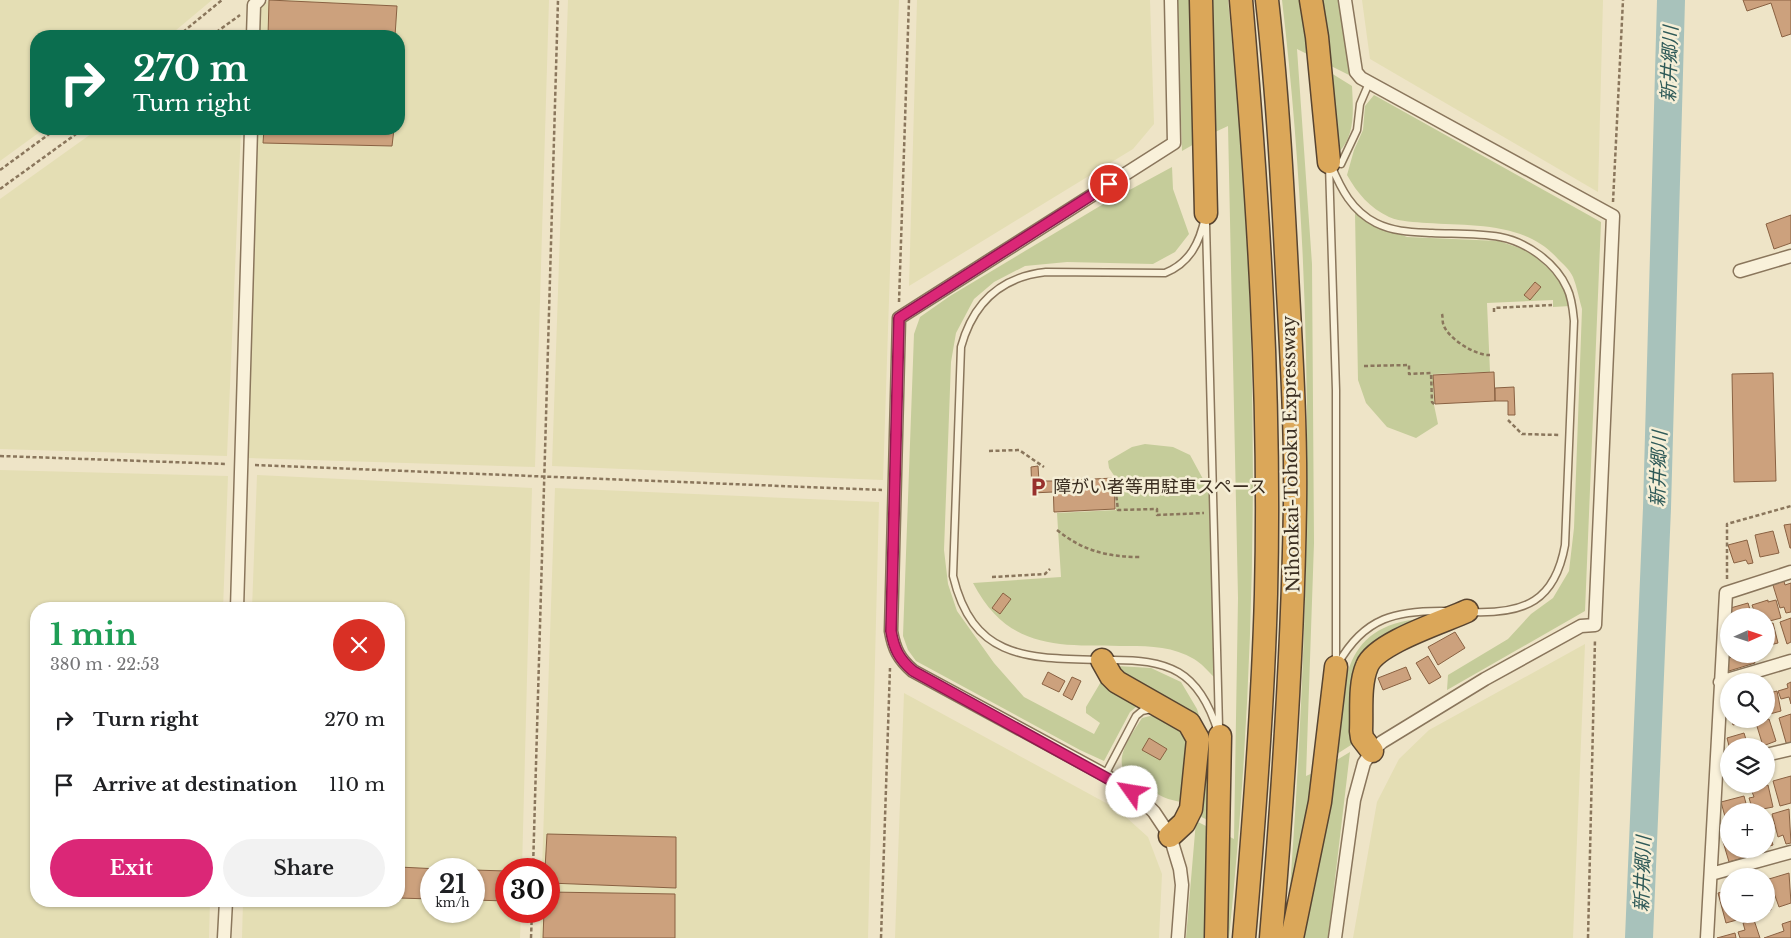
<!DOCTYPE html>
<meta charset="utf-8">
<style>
body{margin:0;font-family:"Libre Baskerville","Noto Sans JP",serif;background:#f2f2f2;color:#202124;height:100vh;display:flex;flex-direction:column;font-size:19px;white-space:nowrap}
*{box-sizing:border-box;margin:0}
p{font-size:16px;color:#757577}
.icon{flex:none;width:28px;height:28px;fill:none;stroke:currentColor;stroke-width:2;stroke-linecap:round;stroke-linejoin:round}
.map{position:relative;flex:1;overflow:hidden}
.panel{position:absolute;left:30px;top:602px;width:375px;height:305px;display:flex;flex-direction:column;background:#fff;border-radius:20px;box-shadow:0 1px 4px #0004}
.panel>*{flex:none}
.hud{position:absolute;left:30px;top:30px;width:375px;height:105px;border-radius:20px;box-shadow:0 1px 4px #0004;background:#0b6e4f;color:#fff;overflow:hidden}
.needle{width:32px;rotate:87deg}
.tools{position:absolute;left:1720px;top:608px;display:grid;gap:10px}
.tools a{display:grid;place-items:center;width:55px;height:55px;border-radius:50%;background:#fff;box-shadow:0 1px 4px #0004;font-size:25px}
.speed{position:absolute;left:420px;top:858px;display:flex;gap:10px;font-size:25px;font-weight:700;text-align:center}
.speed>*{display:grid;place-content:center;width:65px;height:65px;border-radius:50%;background:#fff;box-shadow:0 1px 4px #0004;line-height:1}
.speed small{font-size:12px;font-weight:400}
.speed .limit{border:8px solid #d22;background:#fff;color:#111}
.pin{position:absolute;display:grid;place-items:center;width:42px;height:42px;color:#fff;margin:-21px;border:2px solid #fff;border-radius:50%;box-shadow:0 1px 5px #0007}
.me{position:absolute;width:55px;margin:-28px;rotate:302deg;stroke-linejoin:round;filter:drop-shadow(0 0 4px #0008)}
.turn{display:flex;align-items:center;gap:18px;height:105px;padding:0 20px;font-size:22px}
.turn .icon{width:65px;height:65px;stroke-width:2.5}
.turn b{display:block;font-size:35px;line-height:42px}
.round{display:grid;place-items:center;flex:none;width:52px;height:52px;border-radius:26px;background:#f2f2f2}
.head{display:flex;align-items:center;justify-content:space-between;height:85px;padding:0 20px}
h1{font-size:30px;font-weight:700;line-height:38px;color:#1e9e55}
.primary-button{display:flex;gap:10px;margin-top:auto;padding:10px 20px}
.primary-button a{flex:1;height:58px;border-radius:30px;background:#db2777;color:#fff;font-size:20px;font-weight:700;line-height:58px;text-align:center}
.primary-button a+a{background:#f2f2f2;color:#202124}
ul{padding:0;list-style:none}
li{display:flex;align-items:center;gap:15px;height:65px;padding:0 20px}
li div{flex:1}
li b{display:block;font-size:19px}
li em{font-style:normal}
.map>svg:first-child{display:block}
.farmland{fill:#e4deb4;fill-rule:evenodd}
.green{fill:#c5cc9a}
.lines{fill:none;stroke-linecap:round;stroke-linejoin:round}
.river{stroke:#a8c2bb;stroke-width:28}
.building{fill:#cca17d;stroke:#896142}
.service-casing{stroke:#8a765c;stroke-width:9}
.minor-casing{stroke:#8a765c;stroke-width:15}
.motorway-casing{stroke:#584430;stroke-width:25}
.path{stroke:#8a765c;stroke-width:2.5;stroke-dasharray:4 2.5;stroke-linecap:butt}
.service{stroke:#f9f1da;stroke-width:6}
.minor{stroke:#f9f1da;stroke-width:12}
.motorway{stroke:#dba759;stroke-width:22}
.route-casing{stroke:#8e194d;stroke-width:12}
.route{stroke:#db2777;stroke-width:9}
.labels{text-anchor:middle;stroke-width:5;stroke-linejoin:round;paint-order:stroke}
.street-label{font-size:18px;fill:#3a2d20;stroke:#f5eed6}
.poi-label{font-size:18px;fill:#3a2d20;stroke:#f5eed6;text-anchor:start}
.water-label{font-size:19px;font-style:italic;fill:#2f5a58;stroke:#f5eed6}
</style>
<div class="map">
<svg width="1791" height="938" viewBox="0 0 1791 938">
<rect width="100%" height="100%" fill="#eee4c7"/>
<path class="farmland" d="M0,0H212L169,36H36V129H44L0,161Z
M269,0H549L535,467L248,458L257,129H399V36H260V8Z
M568,0H899L883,480L552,466Z
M917,0H1150L1154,124L1133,149L909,286Z
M1362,0H1603L1598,192L1370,59Z
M98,129H241L227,456L0,449V199Z
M0,470L228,476L223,609H36V901H210L209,938H0Z
M257,475L532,488L522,869H506V911H521L520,938H242L243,901H399V609H252ZM431,869H474V911H431Z
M555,488L879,502L868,938H540L541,911H549V869H542Z
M1585,644L1573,938H1353L1377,802L1399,759L1429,730Z
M904,693L1117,809L1148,837L1162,874L1159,938H895Z"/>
<path class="green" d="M1177,0H1194L1196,143L1182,151Z
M1209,0H1228C1261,311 1261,627 1229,938H1224L1228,836L1234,839L1238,598L1228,126L1213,133Z
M1282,0H1302L1311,56L1297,49L1312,264L1314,543L1306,776L1315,772L1288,915C1311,611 1318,304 1282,0Z
M1320,0H1340L1353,77L1329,65Z
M1331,73L1352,86C1353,108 1356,135 1339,152Z
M1374,95L1601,222L1585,611L1447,690L1448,675L1508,639L1531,614L1553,598L1569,571L1574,528L1582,309C1579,299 1577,287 1573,277C1570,270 1563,264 1558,259C1526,222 1472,226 1427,223C1415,222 1401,222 1389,217C1370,208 1357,193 1347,175L1354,150L1363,130L1365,106Z
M1172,167L1173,189L1189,234L1175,252L1153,264L1067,262L1025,266L994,282L974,299L956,333L951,362L944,550L948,584L957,611L994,663L1024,697L1094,734L1100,723L1086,713V707L1102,680L1141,703L1130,712L1104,761L1080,750L916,661L908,650L903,636L914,334L920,317L950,296L1100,206Z
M1355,213L1373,224L1407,237L1499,241L1531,252L1556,276L1565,289L1570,306L1553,307V300L1487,303L1490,372L1433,374L1434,405L1438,424L1416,438L1387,427L1366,403L1358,380Z
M1145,444L1173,447L1190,455L1209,490L1214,677C1208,671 1201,663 1194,659C1174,647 1151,646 1128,646C1061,645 1009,652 973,583L1061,577L1057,513L1116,510L1115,477L1109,468L1108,461L1132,447Z
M1431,618L1378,641L1353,727L1351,745L1337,754C1344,682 1339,622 1431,618Z
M1117,666L1151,668L1181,682L1197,709L1210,750V821L1197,815L1206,742L1127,683Z
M1150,716L1161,717L1187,736L1184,802C1168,801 1159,795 1145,787C1140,784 1133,781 1129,777C1110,761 1133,733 1142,718Z
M1350,752L1328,938H1303L1335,761Z
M1196,821L1210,828L1207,938H1186Z"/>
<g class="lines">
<path class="river" d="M1639,938L1657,508L1671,0"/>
</g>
<path class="building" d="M269,0L397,6L395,36H268Z
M1743,0H1791V34L1782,37L1771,3L1747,11Z
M264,129H394L392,146L263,143Z
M1791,215V243L1774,249L1766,224Z
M1535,282L1541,287L1530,300L1524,295Z
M1494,372L1495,401L1435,404L1433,375Z
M1773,373L1776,481L1734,482L1732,374Z
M1514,387L1515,415H1508V401H1495V388Z
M1038,466L1039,481H1053V492L1032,493L1031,467Z
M1114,478L1115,509L1054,512L1053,481Z
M1791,524V548H1790L1784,525Z
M1773,531L1779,553L1760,557L1755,535Z
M1747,540L1753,563L1748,564L1746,560L1734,563L1728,545Z
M1783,578L1785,585L1791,583V612L1786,613L1784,607L1780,608L1772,582Z
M1003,593L1011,599L1000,614L992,608Z
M1768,600V602L1776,600L1781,618L1766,622V616H1756L1752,605Z
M1748,603L1752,616H1729L1727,609Z
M1791,618V642L1787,644L1780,622Z
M1773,623L1778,643L1766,646V625Z
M1455,632L1465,648L1438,665L1428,647Z
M1731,654H1752L1755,663L1729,671L1725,659L1732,657Z
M1428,656L1441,677L1429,684L1416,663Z
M1406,667L1411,679L1383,690L1378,678Z
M1048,672L1065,681L1059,692L1042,684Z
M1072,677L1081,681L1072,700L1063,695Z
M1791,682V704L1789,697L1781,699L1778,691L1788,688L1787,684Z
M1777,691L1781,711L1766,715V694Z
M1791,714V745L1787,746L1779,718Z
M1731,719H1753V720L1733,725Z
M1769,719L1776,741L1763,746L1756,723Z
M1744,733L1748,746H1729L1727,738Z
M1149,738L1167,749L1160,760L1142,750Z
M1791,776V803L1780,806L1773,781Z
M1768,785L1773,807L1753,811L1749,798L1754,797L1751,789Z
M1744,796L1748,811H1729L1727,824L1721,802Z
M1789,809L1791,843L1786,844L1783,835L1778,837L1772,814Z
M1766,821L1773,845L1766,847Z
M547,834L676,837V888L549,883V869H545Z
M1729,836V849H1748L1750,856L1729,862L1722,838Z
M399,867L439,869H431V899L399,898Z
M474,870L506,871V901L474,900Z
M1789,873L1791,903L1779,907L1769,879Z
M1729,890V914H1743L1744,918L1726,923L1718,893Z
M549,892L675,894V938H543L544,911H549Z
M1766,893L1771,910L1766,911Z
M1754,920L1760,938H1740L1738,932L1745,930L1743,923Z
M1791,921V938H1764L1784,931L1782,924Z
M1735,933L1736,938H1717Z"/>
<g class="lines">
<defs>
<path id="service" d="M1341,164L1357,130L1360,104L1369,83
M1329,165L1336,390V663
M1331,165C1341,189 1352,211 1376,223C1394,232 1413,232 1432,233C1454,234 1478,233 1500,237C1527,242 1556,263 1567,288C1572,298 1573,310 1574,321L1565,545C1555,601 1525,614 1472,612
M1206,224L1219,727
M1097,660C1026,658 973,659 953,576L961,347C973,303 1000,277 1046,272L1165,273C1190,263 1200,242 1205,217
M1107,660C1169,659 1199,670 1218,732
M1338,664C1364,617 1397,610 1447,611
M1105,775L1136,716L1142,711L1151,709"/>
<path id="minor" d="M1171,0L1174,143L899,318L891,631C894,649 899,659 913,671L1105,775L1140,798L1154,812L1170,836L1180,869L1182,885L1178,938
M253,36L254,5L259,0
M1740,271L1791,256
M237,609L251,129
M1720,682L1791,661
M1766,755L1791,749
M1711,874L1791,852
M224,938L226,901
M1335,938L1354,800L1364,763L1372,751L1382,742L1485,679L1581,626L1595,625L1613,216L1361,78L1356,72L1345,0
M1707,938L1726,593L1791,572"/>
<path id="motorway" d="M1201,0L1206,213
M1241,0C1258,198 1271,396 1266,594C1263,709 1254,823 1244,938
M1267,0C1278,97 1283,195 1288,292C1292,363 1296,434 1295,504C1293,649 1283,794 1271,938
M1311,0L1317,37L1329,162
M1102,660L1111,676L1117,682L1189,723L1198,739L1191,809L1184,823L1170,836
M1372,751L1362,738L1361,731C1362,711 1359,685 1367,666C1376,643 1443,622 1467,611
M1216,938L1220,736
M1292,938L1320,802L1336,667"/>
</defs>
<use href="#service" class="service-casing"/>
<use href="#minor" class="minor-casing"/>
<use href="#motorway" class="motorway-casing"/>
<path class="path" d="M178,36L222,0
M211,36L240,15
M0,170L56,129
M0,189L83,129
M1613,202L1623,0
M899,302L909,0
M1494,312V308L1552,305
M1442,314C1443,317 1442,323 1444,326C1449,339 1476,356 1490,355
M1364,366L1409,365V374L1431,373L1432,402L1435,405
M1508,420L1522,434L1559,435
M989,451L1019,450L1044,467
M0,456L227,464
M255,465L882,490
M1114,477L1118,510L1157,509V515L1204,513
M1057,530C1083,551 1108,557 1140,557
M992,577L1045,574L1050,569
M1727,579V524L1791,506
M533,869L558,0
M531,938L532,911
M881,938L890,668
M1588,938L1595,639"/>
<use href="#service" class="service"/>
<use href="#minor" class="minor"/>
<use href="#motorway" class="motorway"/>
</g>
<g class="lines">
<defs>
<path id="route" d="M1109,184L899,318L891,631C894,649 899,659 913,671L1132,792"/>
</defs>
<use href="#route" class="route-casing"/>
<use href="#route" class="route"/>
</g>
<defs>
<symbol id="parking-bare" viewBox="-9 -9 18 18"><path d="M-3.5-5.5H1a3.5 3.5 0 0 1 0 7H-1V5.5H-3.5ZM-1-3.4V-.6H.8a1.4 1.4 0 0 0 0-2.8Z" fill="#98302d" stroke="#f5eed6" stroke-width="2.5" paint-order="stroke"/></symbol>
</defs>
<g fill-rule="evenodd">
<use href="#parking-bare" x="1024" y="473" width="28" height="28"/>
</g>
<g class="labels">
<g class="street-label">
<text transform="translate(1291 454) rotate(-91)" y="6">Nihonkai-Tohoku Expressway</text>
</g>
<g class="poi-label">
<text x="1053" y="493">障がい者等用駐車スペース</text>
</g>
<g class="water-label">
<text transform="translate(1669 64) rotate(-88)" y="7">新井郷川</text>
<text transform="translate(1658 469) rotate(-88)" y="7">新井郷川</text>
<text transform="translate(1642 874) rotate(-88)" y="7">新井郷川</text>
</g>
</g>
</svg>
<div class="tools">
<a><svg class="needle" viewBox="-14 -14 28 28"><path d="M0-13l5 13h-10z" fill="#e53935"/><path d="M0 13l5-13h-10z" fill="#757577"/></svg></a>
<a><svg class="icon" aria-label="search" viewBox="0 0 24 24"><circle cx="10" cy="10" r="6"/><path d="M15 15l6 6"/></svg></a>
<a><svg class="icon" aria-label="layers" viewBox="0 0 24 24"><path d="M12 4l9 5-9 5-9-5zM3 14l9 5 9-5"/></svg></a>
<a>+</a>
<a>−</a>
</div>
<div class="speed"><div>21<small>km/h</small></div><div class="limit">30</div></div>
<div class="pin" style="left:1109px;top:184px;background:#d93025"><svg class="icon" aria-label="arrive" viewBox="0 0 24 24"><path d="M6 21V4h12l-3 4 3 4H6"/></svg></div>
<svg class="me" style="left:1132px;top:792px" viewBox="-20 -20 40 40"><circle r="19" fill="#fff"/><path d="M0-13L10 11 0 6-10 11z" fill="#db2777"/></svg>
<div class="hud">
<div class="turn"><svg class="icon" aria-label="right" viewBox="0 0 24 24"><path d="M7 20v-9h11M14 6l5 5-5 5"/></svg><div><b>270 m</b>Turn right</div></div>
</div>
<section class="panel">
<div class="head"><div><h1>1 min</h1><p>380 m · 22:53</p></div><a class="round" style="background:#d93025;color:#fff"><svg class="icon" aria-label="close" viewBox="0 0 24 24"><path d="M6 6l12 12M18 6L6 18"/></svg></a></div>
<ul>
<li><svg class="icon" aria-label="right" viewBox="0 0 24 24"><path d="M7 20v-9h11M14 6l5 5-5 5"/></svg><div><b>Turn right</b></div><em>270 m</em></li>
<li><svg class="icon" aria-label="arrive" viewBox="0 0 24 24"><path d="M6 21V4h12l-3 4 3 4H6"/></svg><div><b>Arrive at destination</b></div><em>110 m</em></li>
</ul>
<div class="primary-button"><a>Exit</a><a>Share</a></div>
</section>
</div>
